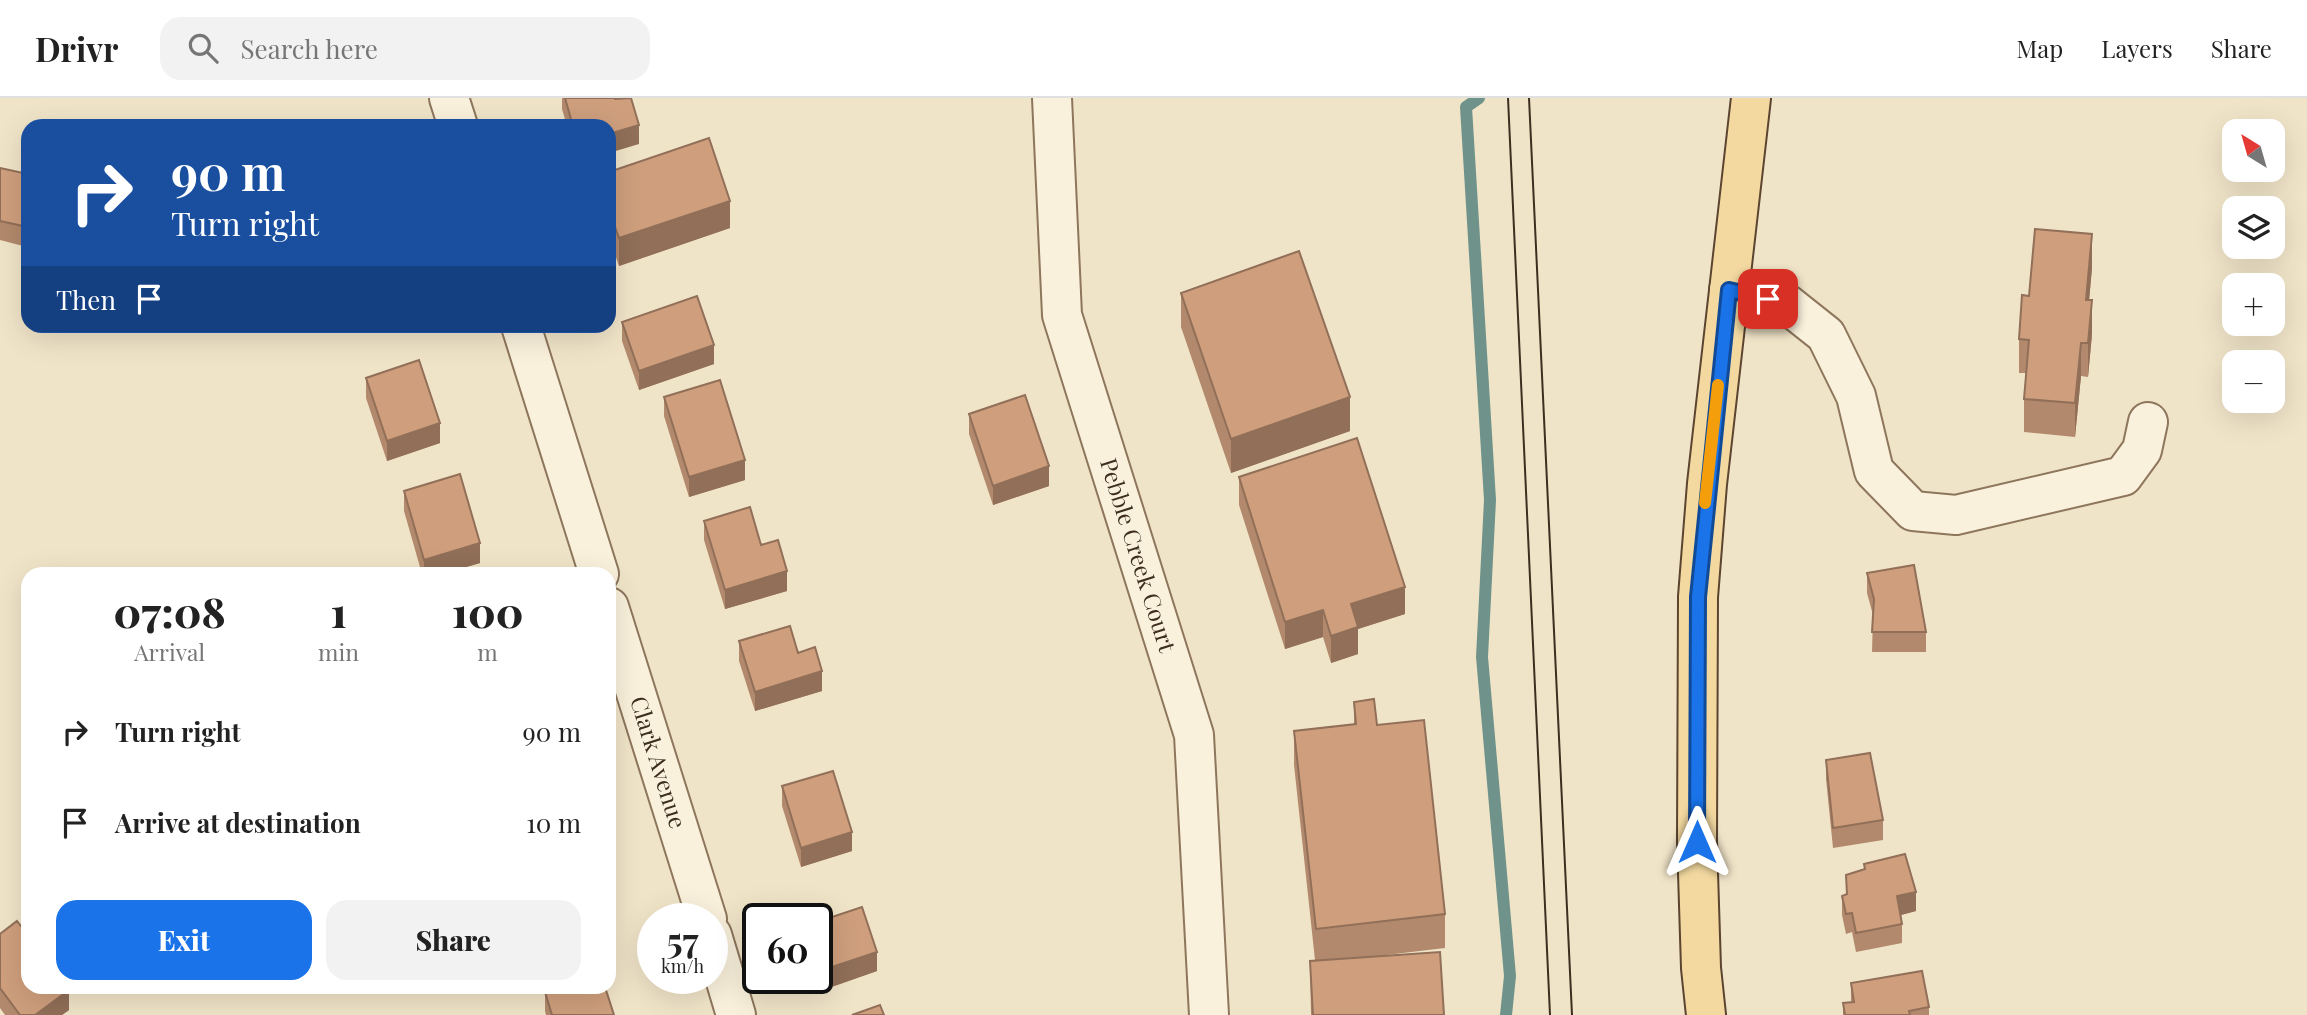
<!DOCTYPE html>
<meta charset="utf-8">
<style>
body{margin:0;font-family:"Playfair Display",serif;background:#f2f2f2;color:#222;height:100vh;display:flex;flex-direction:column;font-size:26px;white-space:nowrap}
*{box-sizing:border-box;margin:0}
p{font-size:23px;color:#767676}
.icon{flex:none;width:38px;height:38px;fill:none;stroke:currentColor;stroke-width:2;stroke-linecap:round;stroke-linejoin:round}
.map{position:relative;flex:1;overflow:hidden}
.panel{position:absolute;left:21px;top:469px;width:595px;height:427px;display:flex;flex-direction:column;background:#fff;border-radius:21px;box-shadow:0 7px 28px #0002}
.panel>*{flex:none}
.banner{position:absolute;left:21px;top:21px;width:595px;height:214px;border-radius:21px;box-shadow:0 7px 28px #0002;background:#1a4fa0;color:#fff;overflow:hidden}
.needle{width:46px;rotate:323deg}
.tools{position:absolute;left:2222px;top:21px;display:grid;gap:14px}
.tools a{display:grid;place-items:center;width:63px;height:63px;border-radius:14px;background:#fff;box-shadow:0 7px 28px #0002;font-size:35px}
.speed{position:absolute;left:637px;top:805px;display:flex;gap:14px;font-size:35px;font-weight:700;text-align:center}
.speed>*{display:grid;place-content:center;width:91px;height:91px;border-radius:50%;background:#fff;box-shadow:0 7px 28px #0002;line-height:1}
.speed small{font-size:18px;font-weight:400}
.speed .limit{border:4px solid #111;border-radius:10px;background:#fff;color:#111}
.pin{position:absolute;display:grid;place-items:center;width:60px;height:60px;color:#fff;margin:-30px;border-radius:14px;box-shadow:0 4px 10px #0006}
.me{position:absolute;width:77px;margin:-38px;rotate:0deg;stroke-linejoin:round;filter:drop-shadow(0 0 5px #0008)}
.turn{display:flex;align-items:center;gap:24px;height:147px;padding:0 35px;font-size:32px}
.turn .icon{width:91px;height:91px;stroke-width:2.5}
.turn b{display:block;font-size:49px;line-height:60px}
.then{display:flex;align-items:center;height:66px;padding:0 35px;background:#0003;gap:14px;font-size:26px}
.eta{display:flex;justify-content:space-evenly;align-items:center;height:119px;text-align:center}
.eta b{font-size:42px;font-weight:800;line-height:49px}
.button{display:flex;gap:14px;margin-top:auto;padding:14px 35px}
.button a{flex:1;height:80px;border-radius:21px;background:#1a73e8;color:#fff;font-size:28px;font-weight:800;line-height:80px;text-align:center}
.button a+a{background:#f2f2f2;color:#222}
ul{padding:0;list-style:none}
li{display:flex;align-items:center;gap:21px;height:91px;padding:0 35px}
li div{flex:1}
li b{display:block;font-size:26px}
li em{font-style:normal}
header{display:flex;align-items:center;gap:42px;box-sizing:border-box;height:98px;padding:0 35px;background:#fff;border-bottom:2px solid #e0e0e0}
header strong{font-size:33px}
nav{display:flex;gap:38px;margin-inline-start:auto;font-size:24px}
.search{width:490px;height:63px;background:#f2f2f2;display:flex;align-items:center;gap:18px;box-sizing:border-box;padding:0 24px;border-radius:21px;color:#767676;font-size:26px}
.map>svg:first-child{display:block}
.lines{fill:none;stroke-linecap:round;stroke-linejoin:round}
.stream{stroke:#6f938a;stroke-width:12}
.minor-casing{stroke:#8d765c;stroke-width:42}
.major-casing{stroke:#5b4430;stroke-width:42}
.minor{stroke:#faf1dc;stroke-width:38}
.major{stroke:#f3d9a0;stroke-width:38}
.tram{stroke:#3d2e20;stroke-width:2}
.wall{fill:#b2896c}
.shaded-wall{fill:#916f58}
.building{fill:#cf9f7d;stroke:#916f58;stroke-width:2}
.route-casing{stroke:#114b97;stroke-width:18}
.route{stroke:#1a73e8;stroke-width:12}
.slow{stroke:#f59e0b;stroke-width:12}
.labels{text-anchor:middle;stroke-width:6;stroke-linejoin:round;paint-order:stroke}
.street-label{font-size:23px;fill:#3d2e20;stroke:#f7eed8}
</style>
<header>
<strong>Drivr</strong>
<div class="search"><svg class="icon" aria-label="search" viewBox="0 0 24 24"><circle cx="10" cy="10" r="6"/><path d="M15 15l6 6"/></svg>Search here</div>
<nav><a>Map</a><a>Layers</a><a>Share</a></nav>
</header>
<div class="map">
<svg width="2307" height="917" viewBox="0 0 2307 917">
<rect width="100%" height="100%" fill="#f0e4c8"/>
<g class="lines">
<path class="stream" d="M1479,0L1466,9L1490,402L1482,559L1510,878L1506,917"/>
<defs>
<g id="minor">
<path d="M449,0L458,28"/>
<path id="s1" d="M1052,0L1062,217L1194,637L1209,917"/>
<path d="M1729,192L1787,206L1826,237L1856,298L1874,373L1913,413L1956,417L2123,378L2142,352L2148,324"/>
<path d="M521,228L599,476"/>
<path id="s2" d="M609,509L707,821"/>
<path d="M712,837L736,917"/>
</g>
<path id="major" d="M1706,917L1701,870L1697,743L1698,499L1707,386L1751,0"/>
</defs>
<use href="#minor" class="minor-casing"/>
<use href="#major" class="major-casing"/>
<use href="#minor" class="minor"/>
<use href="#major" class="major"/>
<path class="tram" d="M1508,0L1550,917
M1529,0L1572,917"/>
</g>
<path class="wall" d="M562,0H615L639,46L609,28H567L562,11Z
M0,70L28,76V125L23,148L0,142Z
M609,74L730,130L619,168L609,139Z
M2092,170L2089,202L2092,236L2088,279L2081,278L2075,339L2024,334V301L2026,275H2019V241L2029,198Z
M1181,195L1350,333L1231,375L1181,229Z
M622,224L714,266L639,292L622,243Z
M366,280L440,345L387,363L366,300Z
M664,299L745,382L689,399L664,318Z
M969,316L1049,388L993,407L969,336Z
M1239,379L1405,516L1358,531V556L1331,565L1323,539L1285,551L1239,407Z
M404,393L480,465L442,476H422L404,413Z
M704,423L761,447L787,493L725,511L704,442Z
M1867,475L1926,534V554H1872L1873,517L1867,495Z
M739,543L798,555L822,593L755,613L739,563Z
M1354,604L1377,627L1445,816V850L1369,859L1444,917H1311L1310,863L1315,862L1294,667V633L1354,626Z
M1826,662L1883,722V742L1833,750L1826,681Z
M782,688L852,753L801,769L782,708Z
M1864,766L1916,813L1901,817L1902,826V845L1856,854L1852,834L1846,836L1842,817V798L1846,797V777L1864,772Z
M817,824L877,873L820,893L816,880H817Z
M0,836L69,912L62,917H5L0,910Z
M1851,885L1929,909V917H1843V905L1851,904Z
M545,894L614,917H546L545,913Z"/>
<path class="shaded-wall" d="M639,27V46L609,55V36Z
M730,103V130L619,168V140Z
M28,106V125L23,148V128Z
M2092,136V170L2086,236V202Z
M2092,202V236L2088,279V245Z
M2081,245V278L2075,339V305Z
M714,247V266L639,292V273Z
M1350,299V333L1231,375V341Z
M440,325V345L387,363V343Z
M745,362V382L689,399V379Z
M1049,368V388L993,407V388Z
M480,445V465L442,476H424V462Z
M787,473V493L725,511V492Z
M1405,489V516L1358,531V556L1331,565V538L1351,506Z
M1323,512V539L1285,551V524Z
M822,573V593L755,613V594Z
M852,734V753L801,769V750Z
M1916,794V813L1897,818V798Z
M877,854V873L820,893V873Z
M69,892V912L62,917H35Z"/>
<path class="building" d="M565,0H615V1L631,0L639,27L609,36V28H573Z
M709,40L730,103L619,140L609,112V74Z
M0,70L28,76V106L23,128L0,123Z
M2035,131L2092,136L2086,202H2092L2088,245H2081L2075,305L2024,301L2029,242L2019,241L2022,197L2029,198Z
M1299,153L1350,299L1231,341L1181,195Z
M697,198L714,247L639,273L622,224Z
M419,262L440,325L387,343L366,280Z
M720,282L745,362L689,379L664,299Z
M1025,297L1049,368L993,388L969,316Z
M1357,340L1405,489L1351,506L1358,529L1331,538L1323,512L1285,524L1239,379Z
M460,376L480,445L424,462L404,393Z
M750,409L761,447L778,442L787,473L725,492L704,423Z
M1914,467L1926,534H1872L1874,501L1867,475Z
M790,528L798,555L815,549L822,573L755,594L739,543Z
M1374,601L1377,627L1424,622L1445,816L1316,831L1294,633L1356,626L1354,604Z
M1870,655L1883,722L1833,730L1826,662Z
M833,673L852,734L801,750L782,688Z
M1905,756L1916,794L1897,798L1902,826L1856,835L1852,815L1846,816L1842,798L1847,796L1846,777L1865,771L1864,766Z
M862,809L877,854L820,873L817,865V824Z
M17,823L28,837V889H66L69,892L35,917H20L0,890V836Z
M1440,854L1444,917H1313L1310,863Z
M1922,873L1929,909L1909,913L1910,917H1845L1843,905L1854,904L1851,885Z
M560,889H605L614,917H552L545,894Z
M880,907L884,917H852Z"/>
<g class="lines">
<defs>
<path id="route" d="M1697,744L1698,499L1729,192L1768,201"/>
</defs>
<use href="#route" class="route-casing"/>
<use href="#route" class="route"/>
<path class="slow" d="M1705,405L1718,287"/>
</g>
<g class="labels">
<g class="street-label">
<text dy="8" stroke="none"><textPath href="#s1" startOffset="469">Pebble Creek Court</textPath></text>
<text dy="8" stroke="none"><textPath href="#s2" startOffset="163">Clark Avenue</textPath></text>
</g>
</g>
</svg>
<div class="tools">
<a><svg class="needle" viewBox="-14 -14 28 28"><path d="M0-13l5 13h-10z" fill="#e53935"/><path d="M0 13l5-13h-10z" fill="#767676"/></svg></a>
<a><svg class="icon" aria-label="layers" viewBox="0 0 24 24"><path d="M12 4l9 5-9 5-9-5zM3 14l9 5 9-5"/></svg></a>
<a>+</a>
<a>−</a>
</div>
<div class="speed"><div>57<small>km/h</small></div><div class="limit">60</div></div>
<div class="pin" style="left:1768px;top:201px;background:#d93025"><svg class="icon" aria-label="arrive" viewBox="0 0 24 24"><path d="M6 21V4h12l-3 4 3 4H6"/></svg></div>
<svg class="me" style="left:1697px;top:744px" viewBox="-20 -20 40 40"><path d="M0-17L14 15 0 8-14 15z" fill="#1a73e8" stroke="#fff" stroke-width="4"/></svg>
<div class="banner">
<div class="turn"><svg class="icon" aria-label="right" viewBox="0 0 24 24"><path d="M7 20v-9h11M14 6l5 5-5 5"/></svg><div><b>90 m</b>Turn right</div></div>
<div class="then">Then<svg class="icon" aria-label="arrive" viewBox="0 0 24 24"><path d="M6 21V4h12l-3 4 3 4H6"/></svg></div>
</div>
<section class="panel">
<div class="eta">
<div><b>07:08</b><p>Arrival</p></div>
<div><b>1</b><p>min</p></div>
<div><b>100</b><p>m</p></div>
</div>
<ul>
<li><svg class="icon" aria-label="right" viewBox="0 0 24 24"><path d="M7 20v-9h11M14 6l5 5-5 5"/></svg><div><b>Turn right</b></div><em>90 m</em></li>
<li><svg class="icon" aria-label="arrive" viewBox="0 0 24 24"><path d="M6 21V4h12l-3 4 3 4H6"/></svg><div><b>Arrive at destination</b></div><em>10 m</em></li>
</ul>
<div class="button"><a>Exit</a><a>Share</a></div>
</section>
</div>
